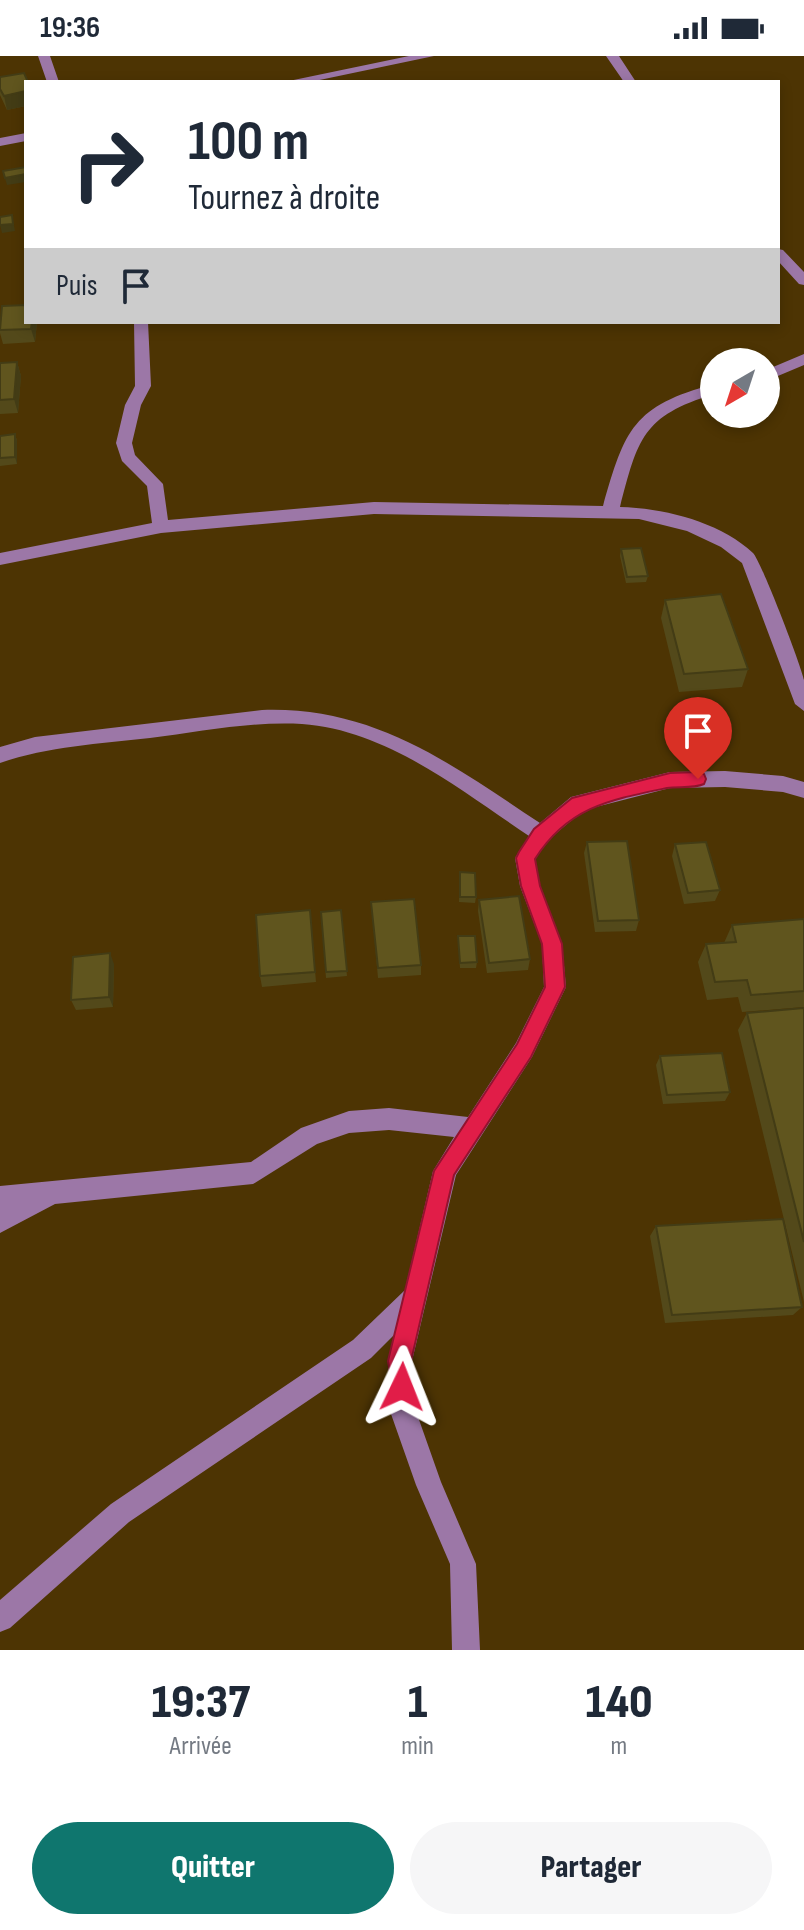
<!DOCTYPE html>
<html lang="fr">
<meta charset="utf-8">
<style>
body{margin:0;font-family:"Sofia Sans Condensed",sans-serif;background:#f6f6f7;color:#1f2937;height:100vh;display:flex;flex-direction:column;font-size:30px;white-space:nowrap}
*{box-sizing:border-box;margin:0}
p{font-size:26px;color:#747a83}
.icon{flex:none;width:44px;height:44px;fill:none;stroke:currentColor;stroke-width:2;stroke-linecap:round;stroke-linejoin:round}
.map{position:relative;height:1594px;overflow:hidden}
.drawer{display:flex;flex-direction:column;background:#fff;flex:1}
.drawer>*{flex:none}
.guide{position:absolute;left:24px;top:24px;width:756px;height:244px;border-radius:0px;box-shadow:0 4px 12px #0003;background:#fff;color:#1f2937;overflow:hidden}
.needle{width:52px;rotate:219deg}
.controls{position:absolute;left:700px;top:292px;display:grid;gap:16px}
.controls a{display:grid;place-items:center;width:80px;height:80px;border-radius:50%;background:#fff;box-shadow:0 4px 12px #0003;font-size:40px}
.pin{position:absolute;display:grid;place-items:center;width:68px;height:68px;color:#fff;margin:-82px -34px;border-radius:50% 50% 50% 0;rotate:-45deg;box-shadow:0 0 8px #0007}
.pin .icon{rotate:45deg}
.me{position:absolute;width:88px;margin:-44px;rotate:2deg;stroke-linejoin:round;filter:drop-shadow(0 0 6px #0008)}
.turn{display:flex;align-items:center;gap:28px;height:168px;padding:0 32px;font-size:36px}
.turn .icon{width:104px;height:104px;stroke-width:2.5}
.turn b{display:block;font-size:56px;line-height:68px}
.then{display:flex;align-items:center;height:76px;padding:0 32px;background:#0003;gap:16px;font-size:30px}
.eta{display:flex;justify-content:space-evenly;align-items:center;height:136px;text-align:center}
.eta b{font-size:48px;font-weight:800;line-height:56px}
.primary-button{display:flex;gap:16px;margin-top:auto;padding:16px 32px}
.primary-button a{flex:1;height:92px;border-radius:48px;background:#0f766e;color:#fff;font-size:32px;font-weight:800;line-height:92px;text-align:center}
.primary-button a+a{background:#f6f6f7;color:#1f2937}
.status{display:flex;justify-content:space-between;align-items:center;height:56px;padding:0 40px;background:#fff;direction:ltr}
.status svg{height:22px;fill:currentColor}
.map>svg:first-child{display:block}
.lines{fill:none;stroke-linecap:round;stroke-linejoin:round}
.minor{fill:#9c77a7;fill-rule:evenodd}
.wall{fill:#53491a}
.shaded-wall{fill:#433c15}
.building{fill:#60551e;stroke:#433c15;stroke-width:2}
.route{fill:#e11d48;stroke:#92132f;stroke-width:2}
</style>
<div class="status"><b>19:36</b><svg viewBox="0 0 49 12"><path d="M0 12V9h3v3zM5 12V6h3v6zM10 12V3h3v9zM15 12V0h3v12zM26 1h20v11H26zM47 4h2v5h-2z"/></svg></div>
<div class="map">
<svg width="804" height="1594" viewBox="0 0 804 1594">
<rect width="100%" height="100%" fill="#4d3403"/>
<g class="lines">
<path class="minor" d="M38,0H50L59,26H47Z
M409,0H434L310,26H284Z
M606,0H619L636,26H624Z
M26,77V85L0,90V82Z
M778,193L783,194L804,216V229L799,228L778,205Z
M134,266H148L151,330L141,349L132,387L135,399L163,428L168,464L374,446L603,450C625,373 633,350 714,328V338C642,360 638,383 620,451C664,452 720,466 753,497C761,505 801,609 804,624C804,634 804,645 804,655L795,648L742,507L721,491L687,475L639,463L374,458L161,477L0,509V497L152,467L147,430L122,405L116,387L125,349L135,330Z
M804,298V309L766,325V314Z
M262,654C374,650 451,708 540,767L571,741L670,716L725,715L783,720L804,726V742L783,736L725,731L670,732L584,754L548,784L535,803L540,830L562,888L566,931L532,1001L456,1119L412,1305L417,1358L441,1426L476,1508L480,1594H452L450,1508L416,1429L391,1358L388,1305L394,1279L371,1302L129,1466L10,1572L0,1576V1544L111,1448L353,1284L405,1234L433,1115L454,1081L389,1074L349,1077L317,1088L253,1128L55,1148L0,1177V1130L251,1106L301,1072L349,1055L389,1052L468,1061L516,987L544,931L542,888L520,830L515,802L529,780C460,734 387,674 302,668C251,665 200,676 150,682C99,688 49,690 0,707V691L35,681Z"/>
</g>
<path class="wall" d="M0,21L26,26V50L7,54L0,39Z
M37,266L35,286L3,288L0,277V267Z
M17,306L21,320L18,357L0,358V307Z
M15,378L17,385V408L0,410V380Z
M621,493L648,520L646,526L626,527L620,500Z
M665,544L748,613L742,631L679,636L661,562Z
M587,786L639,864L636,875L595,876L584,797Z
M675,788L720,834L715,845L684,848L672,800Z
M460,816L476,841L475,847L459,846Z
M479,844L530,903L528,914L487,917L478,855Z
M310,854L316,926L262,931L260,920Z
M341,854L347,920L326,922L321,856Z
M372,856L421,909V919L378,922Z
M804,863V951L742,956L738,941L707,944L698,906L706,888L724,887L732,869Z
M458,880L477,906L476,912H460Z
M114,908L113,951L76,954L71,944Z
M804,952V1246L738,974L747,957Z
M660,1000L730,1036L725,1045L663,1048L656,1009Z
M656,1170L802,1251L793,1259L665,1267L650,1180Z"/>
<path class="shaded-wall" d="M26,35V50L7,54L4,40Z
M26,118V126L7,129L5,122Z
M12,159L15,175L2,177L0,169Z
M32,266H37L35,286L31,273Z
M17,306L21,320L18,357L14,343Z
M15,378L17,385V408L15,401Z
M110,897L114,908L113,951L109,941Z"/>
<path class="building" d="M24,17L28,26H26V35L4,40L0,33V21Z
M26,111V118L5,122L3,115Z
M12,159L13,168L0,169V161Z
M26,249V266H32L31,273L0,274L2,250Z
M17,306L14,343L0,344V307Z
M15,378V401L0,402V380Z
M641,492L648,520L627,521L621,493Z
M721,538L748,613L684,618L665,544Z
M627,785L639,864L598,865L587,786Z
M706,786L720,834L688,837L675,788Z
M460,816L475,817L476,841H460Z
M519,840L530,903L489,907L479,844Z
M414,843L421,909L378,912L371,846Z
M310,854L315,916L260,920L256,859Z
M341,854L347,915L326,916L321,856Z
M804,863V935L751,939L747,924L715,926L706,888L736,886L732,869Z
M458,880H475L477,906L460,907Z
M110,897L109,941L71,944L73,901Z
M804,952V1186L747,957Z
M722,997L730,1036L667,1039L660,1000Z
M783,1163L802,1251L672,1259L656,1170Z"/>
<path class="route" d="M698,716L704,718L706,723L704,728C692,733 679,730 667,732C609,744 568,751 535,803L540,830L562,888L565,931L531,1001L454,1119L411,1305L413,1331L410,1340L402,1343L394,1340L388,1305L434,1115L517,988L545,931L542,888L521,830L516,802L519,796L534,773L572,742L670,717Z"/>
</svg>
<div class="controls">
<a><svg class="needle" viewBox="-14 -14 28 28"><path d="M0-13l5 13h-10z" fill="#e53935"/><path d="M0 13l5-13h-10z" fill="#747a83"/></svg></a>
</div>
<div class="pin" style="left:698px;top:723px;background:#d93025"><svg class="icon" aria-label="arrive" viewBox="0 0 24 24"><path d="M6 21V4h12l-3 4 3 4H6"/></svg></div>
<svg class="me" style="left:402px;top:1331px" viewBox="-20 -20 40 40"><path d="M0-17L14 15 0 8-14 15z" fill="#e11d48" stroke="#fff" stroke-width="4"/></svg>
<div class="guide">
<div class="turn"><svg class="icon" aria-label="right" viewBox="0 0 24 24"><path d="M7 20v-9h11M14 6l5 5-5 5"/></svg><div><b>100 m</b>Tournez à droite</div></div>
<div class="then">Puis<svg class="icon" aria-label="arrive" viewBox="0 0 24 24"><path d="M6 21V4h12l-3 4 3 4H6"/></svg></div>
</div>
</div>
<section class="drawer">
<div class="eta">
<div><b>19:37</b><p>Arrivée</p></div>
<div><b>1</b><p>min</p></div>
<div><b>140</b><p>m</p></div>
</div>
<div class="primary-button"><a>Quitter</a><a>Partager</a></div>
</section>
